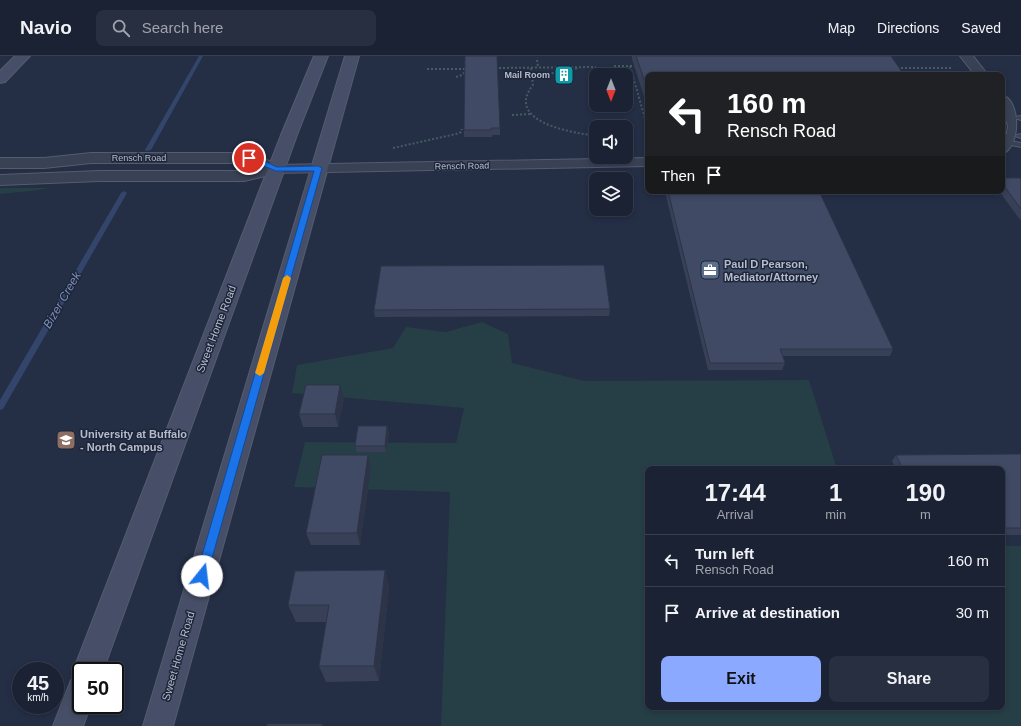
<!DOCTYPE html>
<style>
body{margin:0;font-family:Arial,sans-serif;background:#282f40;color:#f1f3f6;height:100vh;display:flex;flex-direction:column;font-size:15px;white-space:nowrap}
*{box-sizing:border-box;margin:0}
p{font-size:13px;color:#a0a4ac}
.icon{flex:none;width:22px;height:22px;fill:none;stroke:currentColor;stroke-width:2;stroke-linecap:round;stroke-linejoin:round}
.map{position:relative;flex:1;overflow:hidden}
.panel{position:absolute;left:645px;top:410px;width:360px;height:244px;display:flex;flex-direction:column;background:#1b2234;border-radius:8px;box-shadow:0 2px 6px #0003,0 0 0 1px #393f4f}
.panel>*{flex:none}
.guide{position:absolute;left:645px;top:16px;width:360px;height:122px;border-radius:8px;box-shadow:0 2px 6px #0003,0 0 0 1px #393f4f;background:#202124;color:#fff;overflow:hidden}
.needle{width:26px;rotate:180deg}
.fabs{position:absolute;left:589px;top:12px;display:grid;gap:8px}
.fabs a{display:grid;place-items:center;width:44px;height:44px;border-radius:8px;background:#1b2234;box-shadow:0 2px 6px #0003,0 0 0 1px #393f4f;font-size:20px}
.speed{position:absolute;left:12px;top:606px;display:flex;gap:8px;font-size:20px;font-weight:700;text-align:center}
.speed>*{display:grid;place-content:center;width:52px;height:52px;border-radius:50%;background:#1b2234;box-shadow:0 2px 6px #0003,0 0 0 1px #393f4f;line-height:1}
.speed small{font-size:10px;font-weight:400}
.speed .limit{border:2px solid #111;border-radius:6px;background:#fff;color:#111}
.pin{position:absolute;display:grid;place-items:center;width:34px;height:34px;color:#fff;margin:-17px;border:2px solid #fff;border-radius:50%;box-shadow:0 1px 4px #0007}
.me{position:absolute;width:44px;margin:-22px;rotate:16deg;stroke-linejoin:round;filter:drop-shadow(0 0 3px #0008)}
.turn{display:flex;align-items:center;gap:14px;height:84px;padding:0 16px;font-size:18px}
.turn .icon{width:52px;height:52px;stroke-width:2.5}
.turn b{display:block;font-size:28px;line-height:34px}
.then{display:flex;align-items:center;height:38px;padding:0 16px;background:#0003;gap:8px;font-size:15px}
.eta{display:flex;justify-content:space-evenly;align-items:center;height:68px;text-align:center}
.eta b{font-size:24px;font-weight:700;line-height:28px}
.button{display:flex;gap:8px;margin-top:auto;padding:8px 16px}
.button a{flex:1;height:46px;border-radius:8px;background:#8aa9ff;color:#111;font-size:16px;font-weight:700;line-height:46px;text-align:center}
.button a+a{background:#282f40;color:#f1f3f6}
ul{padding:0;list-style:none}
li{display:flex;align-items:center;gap:12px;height:52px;padding:0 16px;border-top:1px solid #393f4f}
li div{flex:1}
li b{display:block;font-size:15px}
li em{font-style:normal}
header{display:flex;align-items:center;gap:24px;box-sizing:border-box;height:56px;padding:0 20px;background:#1b2234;border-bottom:1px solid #393f4f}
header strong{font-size:19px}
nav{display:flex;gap:22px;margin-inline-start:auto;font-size:14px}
.search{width:280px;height:36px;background:#282f40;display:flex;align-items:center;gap:10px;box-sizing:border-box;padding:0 14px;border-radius:8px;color:#a0a4ac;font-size:15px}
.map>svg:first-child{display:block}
.green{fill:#263e46}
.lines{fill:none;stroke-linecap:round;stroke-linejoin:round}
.stream{fill:#34456c;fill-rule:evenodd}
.service-casing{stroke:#545c6e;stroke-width:2}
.minor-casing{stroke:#545c6e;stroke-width:2}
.tertiary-casing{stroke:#545c6e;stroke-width:2}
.secondary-casing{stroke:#545c6e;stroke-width:2}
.path{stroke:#445b62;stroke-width:2;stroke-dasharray:2 2;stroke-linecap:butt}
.service{fill:#394154;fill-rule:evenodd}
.minor{fill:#394154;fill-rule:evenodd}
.tertiary{fill:#394154;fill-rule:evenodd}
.secondary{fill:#464f67;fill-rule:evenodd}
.wall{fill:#374057}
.shaded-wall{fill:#2d3447}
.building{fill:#404a65;stroke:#2d3447}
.route{fill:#1a73e8;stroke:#114b97}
.slow{fill:#f59e0b}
.labels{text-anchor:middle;stroke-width:3;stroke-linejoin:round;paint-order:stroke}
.far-poi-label{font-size:9px;font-weight:bold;fill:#b6bcce;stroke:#1d2639;text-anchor:end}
.far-street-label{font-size:9px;fill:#b6bcce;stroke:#1d2639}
.poi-label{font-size:11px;font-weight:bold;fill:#b6bcce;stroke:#1d2639;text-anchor:start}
.street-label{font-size:11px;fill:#b6bcce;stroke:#1d2639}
.water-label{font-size:12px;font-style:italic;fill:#7b8eb8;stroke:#1d2639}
</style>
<header>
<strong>Navio</strong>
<div class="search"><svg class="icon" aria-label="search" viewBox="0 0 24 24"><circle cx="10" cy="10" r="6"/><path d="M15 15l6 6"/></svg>Search here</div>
<nav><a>Map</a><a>Directions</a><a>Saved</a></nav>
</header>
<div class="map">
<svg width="1021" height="670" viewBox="0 0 1021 670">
<rect width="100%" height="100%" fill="#242e45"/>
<path class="green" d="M0,132H50L32,135L0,138Z
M482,266L508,278L512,307L584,325L809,324L837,413H648V651H1002V490H1021V670H441L450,436L294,431L305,386L456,387L464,352L292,337L297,309L393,292L406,271L446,276Z"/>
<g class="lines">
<path class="stream" d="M199,0H203L151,94L146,95L145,94Z
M124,135L127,137L3,353L0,354V344L121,137Z"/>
<defs>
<path id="service" d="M1021,60V64L1014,62L1015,61Z
M1021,78V82L1015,80L1017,79Z
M1011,85L1021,87V91L1011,89Z"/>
<path id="minor" d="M960,0H973L988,19H975Z
M1002,39C1021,44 1021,91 1002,98V87L1007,77L1008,70L1002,53Z
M648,102V110L276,117L271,116L269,113L271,110L276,109Z"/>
<path id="tertiary" d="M91,97H249L282,110L284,113L282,116L244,125H99L0,129V119L99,115H244L259,112L247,107H91L44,112H0V102H44Z"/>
<path id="secondary" d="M15,0H30L5,26L0,27V15Z
M314,0H328L297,79L103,615H81V649H91L83,670H53L71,624L76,621L73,615L281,79Z
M345,0H359L173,670H143Z"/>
</defs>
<use href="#service" class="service-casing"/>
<use href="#minor" class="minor-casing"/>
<use href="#tertiary" class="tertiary-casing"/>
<use href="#secondary" class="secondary-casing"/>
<path class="path" d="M537,4L538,11
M614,10H638
M630,10L646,66
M495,12L596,11
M531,12L533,29C505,64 567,76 591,79L593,90
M897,12H952
M427,13H468
M456,21L462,19L466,15
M532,21L579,12
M512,59L531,58
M393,92L456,78L461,76L462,73"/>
<use href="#service" class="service"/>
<use href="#minor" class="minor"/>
<use href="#tertiary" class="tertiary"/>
<use href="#secondary" class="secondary"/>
</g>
<path class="wall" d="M465,0L500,72V79H492V81H464Z
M632,0H891L648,19V53L632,3Z
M1002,122H1021V165L999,135H1002Z
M665,135H819L893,293L890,300H783L785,307L782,314H708L665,136Z
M610,253L609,260L375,261L374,254Z
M344,342L338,371H303L299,358Z
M387,370L389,377L386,396H357L355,390Z
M1021,398V479H1002V413H896L892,405L896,399Z
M368,399L371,412L360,489H311L306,477Z
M385,514L389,531L379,625L326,626L319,610L326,566H296L288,549Z"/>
<path class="shaded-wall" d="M340,329L344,342L338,371L335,358Z
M387,370L389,377L386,396L385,390Z
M368,399L371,412L360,489L357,477Z
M385,514L389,531L379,625L374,610Z"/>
<path class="building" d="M465,0H497L500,72H491V74H464Z
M636,0H891L904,19H648V35Z
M1002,122H1021V153L1002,127Z
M668,135H819L893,293H780L785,307H710Z
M604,209L610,253L374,254L381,210Z
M306,329H340L335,358H299Z
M358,370H387L385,390H355Z
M1021,398V472H1002V413H903L896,399Z
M322,399H368L357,477H306Z
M385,514L374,610H319L329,549H288L295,515Z
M267,668H322V670H267Z"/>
<path class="route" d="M247,100H252L277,111L318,110L322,112L207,520L205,523L202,524L198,523L196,520L314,115H276L247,103Z"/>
<path class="slow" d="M287,219L291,222L264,317L260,320L255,317L283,222Z"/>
<defs>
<symbol id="building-square" viewBox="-11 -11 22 22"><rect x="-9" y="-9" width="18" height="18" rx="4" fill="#0f9aa8" stroke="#1d2639"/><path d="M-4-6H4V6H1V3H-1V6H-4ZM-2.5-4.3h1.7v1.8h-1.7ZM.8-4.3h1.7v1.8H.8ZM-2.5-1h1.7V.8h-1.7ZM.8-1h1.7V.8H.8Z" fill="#fff"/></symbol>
<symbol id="office-square" viewBox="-11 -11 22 22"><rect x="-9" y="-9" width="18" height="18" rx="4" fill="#5c6f8a" stroke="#1d2639"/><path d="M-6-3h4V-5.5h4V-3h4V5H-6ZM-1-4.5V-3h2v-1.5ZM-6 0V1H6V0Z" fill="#fff"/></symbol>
<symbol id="university-square" viewBox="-11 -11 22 22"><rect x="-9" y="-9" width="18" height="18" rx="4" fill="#8d6e63" stroke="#1d2639"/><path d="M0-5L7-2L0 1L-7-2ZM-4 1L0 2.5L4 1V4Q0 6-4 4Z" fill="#fff"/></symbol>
</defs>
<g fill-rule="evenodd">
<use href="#building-square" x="553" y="8" width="22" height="22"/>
<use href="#office-square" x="699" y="203" width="22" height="22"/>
<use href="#university-square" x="55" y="373" width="22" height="22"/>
</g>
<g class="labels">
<g class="far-poi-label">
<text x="550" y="22">Mail Room</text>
</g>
<g class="far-street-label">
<text x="139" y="105">Rensch Road</text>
<text transform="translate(462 110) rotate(-1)" y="3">Rensch Road</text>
</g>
<g class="poi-label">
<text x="724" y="212">Paul D Pearson,<tspan x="724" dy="13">Mediator/Attorney</tspan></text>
<text x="80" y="382">University at Buffalo<tspan x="80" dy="13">- North Campus</tspan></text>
</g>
<g class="street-label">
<text transform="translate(216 273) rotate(-69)" y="4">Sweet Home Road</text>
<text transform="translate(178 600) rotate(-74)" y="4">Sweet Home Road</text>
</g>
<g class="water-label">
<text transform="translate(62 244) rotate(-60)" y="4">Bizer Creek</text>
</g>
</g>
</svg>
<div class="fabs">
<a><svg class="needle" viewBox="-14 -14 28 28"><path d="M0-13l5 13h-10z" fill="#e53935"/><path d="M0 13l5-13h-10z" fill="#a0a4ac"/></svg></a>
<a><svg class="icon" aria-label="sound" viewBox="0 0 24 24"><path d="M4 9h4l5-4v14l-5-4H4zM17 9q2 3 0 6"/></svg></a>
<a><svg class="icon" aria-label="layers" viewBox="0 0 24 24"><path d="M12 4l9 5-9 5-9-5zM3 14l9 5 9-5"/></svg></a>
</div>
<div class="speed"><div>45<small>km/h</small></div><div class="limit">50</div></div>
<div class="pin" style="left:249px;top:102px;background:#d93025"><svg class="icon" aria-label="arrive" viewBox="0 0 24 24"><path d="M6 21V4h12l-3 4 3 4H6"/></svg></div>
<svg class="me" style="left:202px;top:520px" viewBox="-20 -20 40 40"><circle r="19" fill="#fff"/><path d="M0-13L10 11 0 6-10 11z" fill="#1a73e8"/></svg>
<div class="guide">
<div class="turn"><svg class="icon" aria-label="left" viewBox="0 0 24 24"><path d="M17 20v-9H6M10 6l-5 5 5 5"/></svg><div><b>160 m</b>Rensch Road</div></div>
<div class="then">Then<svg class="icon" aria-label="arrive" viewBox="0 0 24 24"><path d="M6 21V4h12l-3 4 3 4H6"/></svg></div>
</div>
<section class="panel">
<div class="eta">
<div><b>17:44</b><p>Arrival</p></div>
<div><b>1</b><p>min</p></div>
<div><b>190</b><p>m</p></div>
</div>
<ul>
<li><svg class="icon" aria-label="left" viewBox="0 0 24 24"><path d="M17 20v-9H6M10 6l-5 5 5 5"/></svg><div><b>Turn left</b><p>Rensch Road</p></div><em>160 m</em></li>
<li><svg class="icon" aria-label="arrive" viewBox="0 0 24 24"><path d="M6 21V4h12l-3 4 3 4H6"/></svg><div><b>Arrive at destination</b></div><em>30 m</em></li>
</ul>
<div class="button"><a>Exit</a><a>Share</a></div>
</section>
</div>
